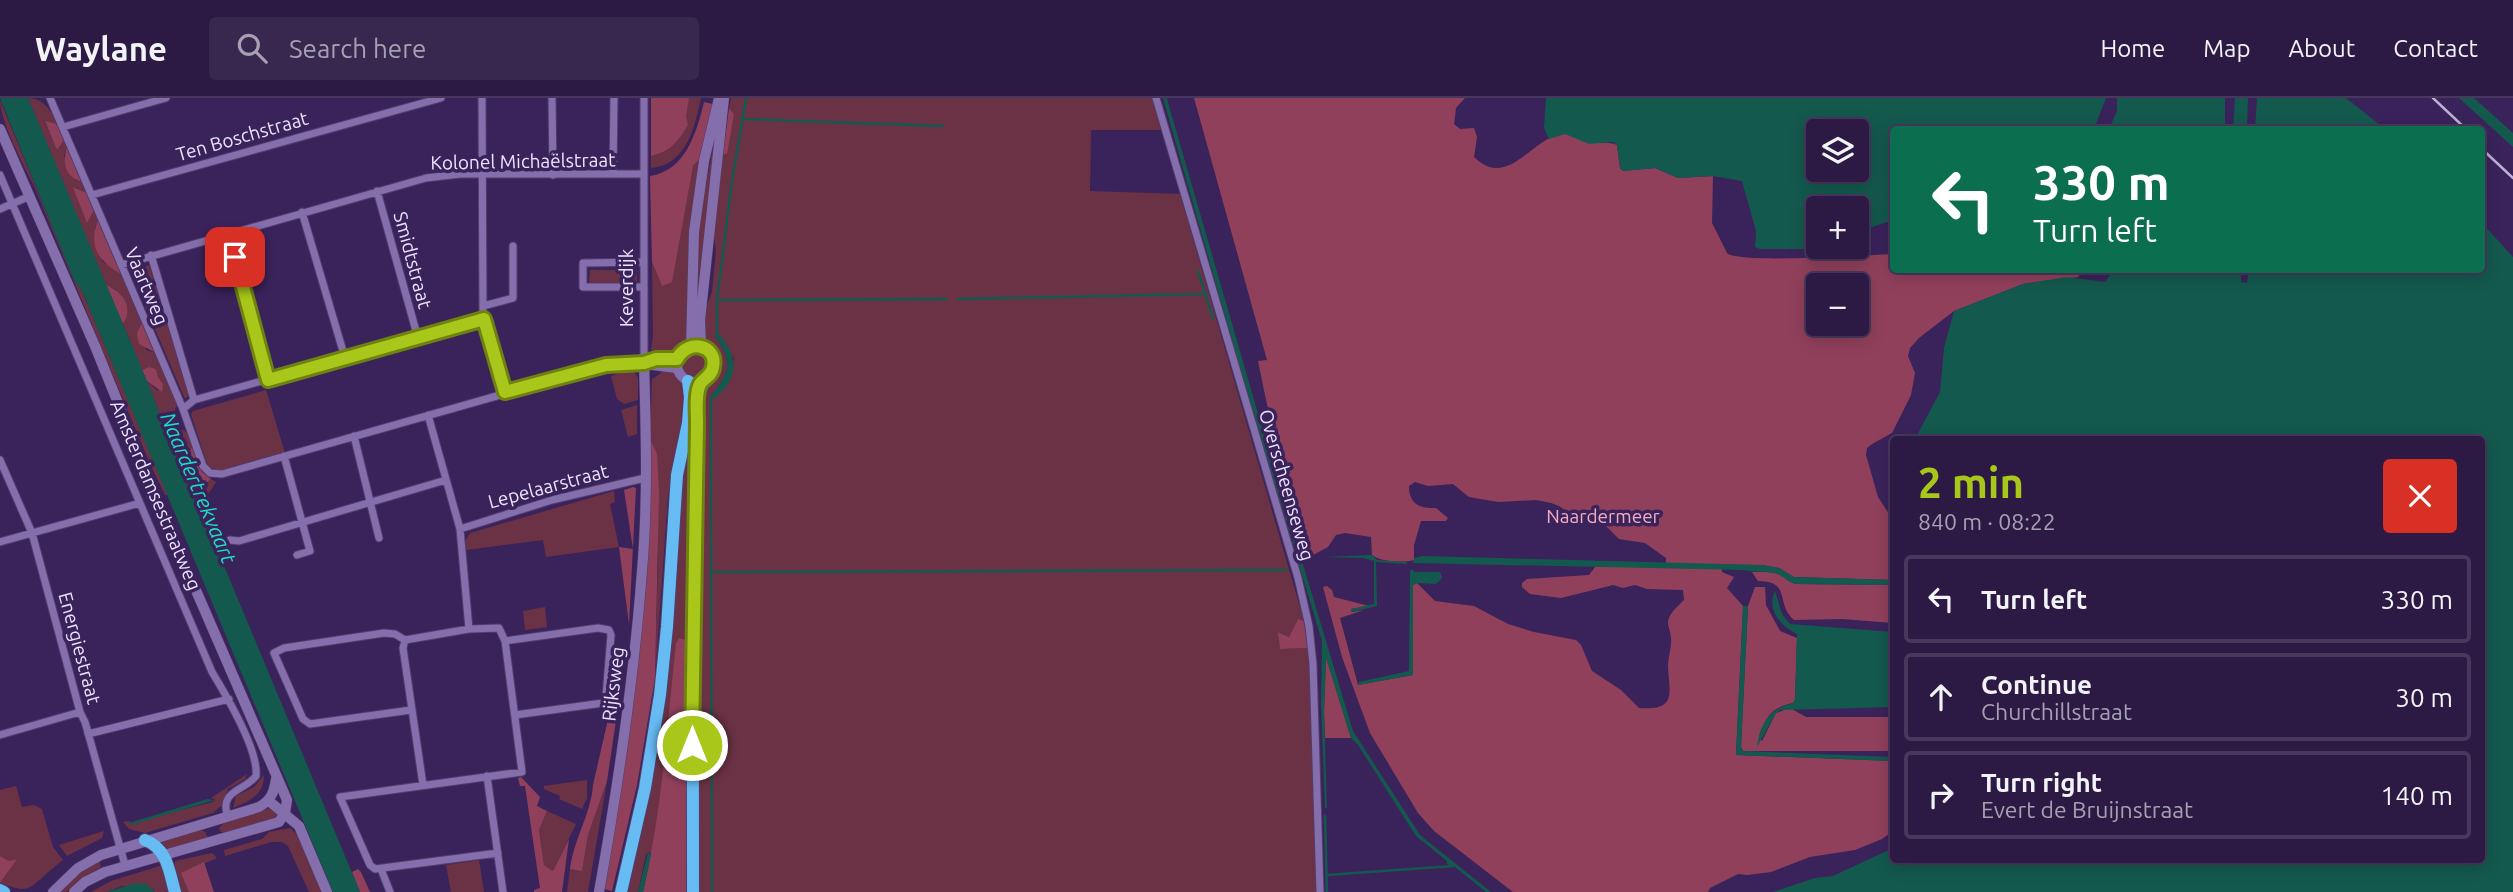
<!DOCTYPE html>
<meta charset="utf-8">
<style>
body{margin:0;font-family:Ubuntu,sans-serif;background:#38274f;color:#f1f3f6;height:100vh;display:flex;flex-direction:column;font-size:26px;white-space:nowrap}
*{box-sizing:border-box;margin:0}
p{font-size:23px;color:#a6a1b2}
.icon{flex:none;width:38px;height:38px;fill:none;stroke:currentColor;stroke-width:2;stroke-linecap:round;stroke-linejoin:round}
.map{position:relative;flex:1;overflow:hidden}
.panel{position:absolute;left:1890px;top:338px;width:595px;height:427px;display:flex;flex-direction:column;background:#2c1a44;border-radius:7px;box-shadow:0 4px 18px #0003,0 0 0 2px #48385d}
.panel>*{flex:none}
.banner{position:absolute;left:1890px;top:28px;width:595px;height:147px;border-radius:7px;box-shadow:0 4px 18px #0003,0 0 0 2px #48385d;background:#0b6e4f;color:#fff;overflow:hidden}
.tools{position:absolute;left:1806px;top:21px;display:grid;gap:14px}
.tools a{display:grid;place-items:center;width:63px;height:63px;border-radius:7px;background:#2c1a44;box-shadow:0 4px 18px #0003,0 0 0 2px #48385d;font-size:35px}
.pin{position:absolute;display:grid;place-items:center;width:60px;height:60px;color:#fff;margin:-30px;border-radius:14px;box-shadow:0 4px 10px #0006}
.me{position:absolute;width:77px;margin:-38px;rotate:0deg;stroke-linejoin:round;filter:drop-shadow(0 0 5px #0008)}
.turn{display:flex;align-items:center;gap:24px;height:147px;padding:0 28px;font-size:32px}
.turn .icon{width:91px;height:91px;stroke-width:2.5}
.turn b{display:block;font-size:49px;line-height:60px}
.round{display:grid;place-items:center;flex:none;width:74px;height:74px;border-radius:7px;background:#38274f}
.summary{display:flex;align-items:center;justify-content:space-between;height:119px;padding:0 28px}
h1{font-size:42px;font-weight:600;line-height:52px;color:#a9c71a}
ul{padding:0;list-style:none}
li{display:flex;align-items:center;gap:21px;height:88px;margin:0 14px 10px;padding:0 14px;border:4px solid #48385d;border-radius:7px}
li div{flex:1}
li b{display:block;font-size:26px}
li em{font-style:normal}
header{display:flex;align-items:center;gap:42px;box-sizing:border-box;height:98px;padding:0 35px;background:#2c1a44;border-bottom:2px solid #48385d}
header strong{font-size:33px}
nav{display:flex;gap:38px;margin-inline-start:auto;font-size:24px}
.search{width:490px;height:63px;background:#38274f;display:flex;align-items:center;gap:18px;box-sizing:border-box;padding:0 24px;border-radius:7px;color:#a6a1b2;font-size:26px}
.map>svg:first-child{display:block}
.green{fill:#6b3245;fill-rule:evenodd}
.forest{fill:#91405c;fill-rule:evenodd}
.water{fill:#14594e;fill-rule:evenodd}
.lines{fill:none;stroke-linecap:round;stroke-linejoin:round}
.stream{stroke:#14594e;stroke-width:2.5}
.street-casing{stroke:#523d6c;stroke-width:9}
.secondary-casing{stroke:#523d6c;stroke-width:11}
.highway-casing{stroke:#523d6c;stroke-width:14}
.street{stroke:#856eac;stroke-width:7}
.secondary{stroke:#856eac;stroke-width:10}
.highway{stroke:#67bbf3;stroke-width:12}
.rail{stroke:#bcb0d3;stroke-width:2.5}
.route-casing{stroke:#6e8111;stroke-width:18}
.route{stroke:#a9c71a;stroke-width:12}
.labels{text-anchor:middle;stroke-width:7;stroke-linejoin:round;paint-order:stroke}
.street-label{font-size:19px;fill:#ebe3fe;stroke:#3a235b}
.park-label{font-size:19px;fill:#f2acc0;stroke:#3a235b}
.water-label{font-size:21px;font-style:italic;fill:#1bdec4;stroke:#3a235b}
</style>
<header>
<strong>Waylane</strong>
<div class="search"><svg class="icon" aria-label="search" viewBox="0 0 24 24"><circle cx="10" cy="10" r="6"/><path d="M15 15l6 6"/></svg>Search here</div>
<nav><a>Home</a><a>Map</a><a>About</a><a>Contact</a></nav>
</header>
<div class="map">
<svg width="2513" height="794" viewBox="0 0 2513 794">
<rect width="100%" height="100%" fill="#3a235b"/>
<path class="green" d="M28,0C43,0 51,12 57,26L45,24L56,50H59L64,42L67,49L64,58L75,82L82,84L87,95L74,89L91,117L94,112L98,122L95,130L102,163L121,176L142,223L139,230L146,252L156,255L178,306L175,311L179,330L188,335L192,349L188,354L187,365L194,372L195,385L206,387L211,381L216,384L199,410L189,391L147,283L158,293L163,286L158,279L156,271L149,269L142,272L123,226L126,220L115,191L106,187Z
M689,0H701C695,28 687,67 651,70V58C670,54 679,43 688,27L685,18Z
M722,0L701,206L695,219L698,130Z
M731,0H1152L1161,32H1091L1090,93L1180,96L1304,523L1298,521L1289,539L1279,534L1280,551L1309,550L1311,573L1316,794H698L701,293L714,278L717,266L715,257L704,241L705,213L712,194L716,152L713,134L723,56L734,16L729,10ZM714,237L734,260L730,282L711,299C730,273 734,265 714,237Z
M0,2L74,182L82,193L168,397H165L151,368L34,88C24,68 0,23 0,2Z
M702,58L689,241L676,254L656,256L651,251L653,239L652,164L662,188L693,68Z
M149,167L189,297L185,301L132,177L134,173Z
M590,172H637V187H593L589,183Z
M681 266a14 14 0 1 1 28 0a14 14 0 1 1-28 0Z
M661,271L674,275L685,288L684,335L668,398L655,580L658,461L650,341L652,281L661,275Z
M629,272L634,274L638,280V302L624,306L617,301L611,278Z
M266,292L285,355L226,372C218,373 213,373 207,366L191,316L193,313Z
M637,307V336L628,339L621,312Z
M690,330L693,383L687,427L688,542L682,540L653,750L651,757L650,754L646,756L638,794H626L649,685L679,392Z
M614,393L615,404L610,406L619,449L546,459L543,442L466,452V442L470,435Z
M545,509L547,529L525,532L523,513Z
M247,676L245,681L228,691L221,708L213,715L145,735L129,731L123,724L130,723L129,725L213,704L215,701L211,700Z
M264,677C264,697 250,703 233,710L236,698L254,689Z
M587,682V700L582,711L559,701L560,698L544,691V688Z
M607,683L588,794H567L570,771L582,772L588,737Z
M16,688L22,709L34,707L42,711L53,749L63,762C57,767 50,772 45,777C26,794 26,794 0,785L16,762L9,763L0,758V692Z
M271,710L280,717L277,721L228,736L221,734L219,730L227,722Z
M547,713L576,726L553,773L544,767L539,732Z
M197,730L205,734L209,741L165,753L154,743Z
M290,730C303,737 315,779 322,794H309L288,748L282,744H271L225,758L224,752L262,741L269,734Z
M104,733L102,740L67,758L59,747Z
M212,755L217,760L182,775L189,794H181L174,773L175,763Z
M99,761L101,769L80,781L66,794H57L78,774Z
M479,762L484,794H451L446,767Z
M163,767L173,794H155L153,791L122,788L106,794H91L111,783Z"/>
<path class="forest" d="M651,0H689L686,18L688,27C679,43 670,54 651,58Z
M1194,0H1465L1456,10L1454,26L1460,31L1474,30L1477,39L1474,59C1504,88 1525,52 1550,40C1554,38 1561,36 1566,36C1573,35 1578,42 1585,44C1596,46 1609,43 1617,47L1620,70L1623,73L1655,70L1678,80L1713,78L1712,125L1727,155C1739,166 1868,157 1893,156L1894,172H2083L2078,179L2023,186L1954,213L1919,240L1910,250L1908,258L1915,275L1911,297L1892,335L1872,346L1867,350L1866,357L1878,399L1893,422V482L1794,479L1779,470L1762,467L1666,466V460L1645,445L1619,441L1603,425L1573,418L1559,408L1551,405L1536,402L1498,404L1469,399L1453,386L1428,388L1415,384L1409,388C1409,406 1420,411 1436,410L1448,420L1446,423H1421L1414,447V462C1404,465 1380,464 1372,457L1371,439L1345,435L1336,437L1328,449L1313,457C1286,398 1271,327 1258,263L1267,262ZM1818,187H1857V226H1818Z
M704,4L713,6L702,58L693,68L672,184L662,188L652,164L650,78C686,73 697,33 704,4Z
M729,10L734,16L727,56H723Z
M45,23L57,26L64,42L58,51L56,50Z
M67,49L82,84C65,79 62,65 67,49Z
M73,89L87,95L94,112L87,125Z
M98,122L121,176C98,163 88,148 98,122Z
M106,187C123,194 134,209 123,226Z
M142,223L156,255L139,246L137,236Z
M149,269L156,271L158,279L163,286L162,294L147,283L142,272Z
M650,341L657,356L659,393L655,580L637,687L612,793L604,791L624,672L646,489Z
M192,349L202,374L211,381L202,389L195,385L194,372L186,359Z
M633,389L636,390L629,526L619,449L633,451L624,392Z
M1596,468L1722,471V474L1734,479L1727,490L1743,508L1736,657L1893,663V733L1882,741L1855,752L1810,759L1771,774L1747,777L1738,776L1710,790L1708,794H1513L1434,733L1418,715L1370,635L1342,559L1323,489L1327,488L1332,492L1334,499L1369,508L1351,511L1352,514L1364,512L1340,520L1358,587L1413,577V487L1417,485L1435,503L1474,508L1508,526L1534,534L1576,542L1581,547L1592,573L1621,592L1639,610C1678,613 1669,594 1668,568C1668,559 1672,549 1671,540C1671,535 1668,529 1668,524C1669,515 1678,508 1684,502L1683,492L1647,491L1635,487L1623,490L1613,487L1561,500L1530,496L1522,489V485L1527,481L1589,477Z
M1752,474C1760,474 1773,473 1781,477C1787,481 1788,484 1796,486L1893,487V525L1842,521L1794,522C1775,506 1792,483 1758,483Z
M1755,489H1765L1766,507L1780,533L1797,540L1795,602L1793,605C1770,610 1767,618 1759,639L1762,643L1776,615L1790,610L1806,619H1893V653H1743L1741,649L1748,508Z
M1298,521L1304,523L1309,550L1280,551L1278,534L1289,539Z
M679,540L688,542L686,794H643C662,712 667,629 676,545Z
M1326,559L1351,640H1325L1324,614Z
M614,595L620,596L607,683L588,737L582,773L570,771C574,740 591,716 593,687Z
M521,679L540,699L537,708L547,713L539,732L544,767L553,773L569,741L562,794H534V792L540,790L525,688H520L518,680Z
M0,758L9,763L17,761L0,785Z
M204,764L214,794H189L181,775Z
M358,771L361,774L370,794H360L352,774Z"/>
<path class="water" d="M0,0H28L147,283L189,391L220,458L360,794H333L82,193L74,182Z
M1163,0H1167L1169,8L1268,350L1353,633L1420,737L1491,794H1486L1455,769L1447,766V763L1416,738L1358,647L1351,640L1326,560L1324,614L1327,710H1325L1321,605L1322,543L1243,281Z
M1546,0H2106L2094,31L1894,32L1893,122L1857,134V110H1818V118L1814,119L1815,129L1818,130V145L1810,151H1760L1755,149L1756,133L1742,83L1713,78L1678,80L1655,70L1623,73L1620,70L1617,47L1613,44L1589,46L1565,36L1549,41L1544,30ZM1818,33H1857V72H1818Z
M2117,0H2225V31H2109L2117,13Z
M2235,0H2248L2247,31H2233Z
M2257,0H2346L2385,31H2255Z
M2459,0H2474L2513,35V49Z
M2482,125L2513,159V794H1773L1815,780L1833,778L1893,750L1894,761H2482V341H1915L1940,294L1944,250L1954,213L2023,186L2067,179L2105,184L2114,172H2241V184L2247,185L2249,172H2482Z
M717,234C739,257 740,280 714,301L711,298C731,274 733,262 714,237Z
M1372,457L1377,462L1407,464V466L1376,464L1377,508L1351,514V511L1374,506V463L1363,460L1323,459Z
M1423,458L1762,467L1779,470L1794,479L1893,482V487L1796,486C1787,484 1783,477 1774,475C1764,473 1753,474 1742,472L1413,465L1414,460Z
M1412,471L1414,474H1440L1442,480L1436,486L1417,485L1413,487V577L1358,587L1359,584L1409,573L1410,473Z
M1775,493L1782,516L1790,526L1893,534V609L1780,612L1776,615L1757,649C1760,625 1769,611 1793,605L1795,601L1797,536C1781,528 1766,512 1775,493Z
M1743,508H1748L1741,649L1743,653L1893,659V663L1736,657Z
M207,701L215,702L131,727L129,725Z
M648,754L651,757L643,794H638Z
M136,785L146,786L155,794H106Z"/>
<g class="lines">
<path class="stream" d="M742,21L943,28
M1198,173L1213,220
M958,201L1205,196
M717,202L947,201
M717,234V202L732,83L746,0
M711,298V474L1286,472
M711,474L712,794
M1325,718L1327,794
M1327,777L1453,768"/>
<defs>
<path id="street" d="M50,0L183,311L203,368L210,375L222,376L606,267L644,265V0
M482,0L483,221L505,294
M552,0L553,77
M1156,0L1298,480L1309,528L1313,566L1320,794
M63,29L166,0
M613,76L614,0
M0,77L212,574C226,597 259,652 256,678C245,693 218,692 228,719
M377,93L418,240
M92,97L441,0
M0,111L30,98
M302,114L345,260
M228,135L268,282
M151,157L194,302
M643,164L583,165V189H644
M121,167L426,80L460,76H643
M483,208L513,200V148
M183,311L194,302L483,221
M428,317L460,431L469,531
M354,338L379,440
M284,358L310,453L297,457
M0,362L32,435L80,614L85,624L125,767
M460,431L552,402L645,380
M230,442L239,443L446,382
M0,444L140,405
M405,542L403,550L423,687
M505,543L598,530L609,532L611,537L606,598L603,605L515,617
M411,612L310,626L303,621L274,555L284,550L384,535L395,536L405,542L469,531L499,530L505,543L522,674L340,699L370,767L375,771L498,755
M88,636L229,601
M0,637L80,614
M487,678L503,794
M381,771L390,794"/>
<path id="secondary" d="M0,31L95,248L165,421L287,702L285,715L279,724L105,774L85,784L74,794
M677 266a18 18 0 1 1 36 0a18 18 0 1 1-36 0Z
M691,248L694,134L704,63L719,0
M701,248L700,222L724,0
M644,265L656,261H678
M645,266L677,270
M269,703L299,728L327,794
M53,794L78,770L101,757L259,709C271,702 274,695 276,681
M599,794C618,688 634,581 642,473C648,404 646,334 644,265"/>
<path id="highway" d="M145,742C168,751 169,774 175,794
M0,792L4,794
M621,794L645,690L660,597L667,529L677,377L688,325L690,299L688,283
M693,794C693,664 692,535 695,405C695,376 692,309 701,284"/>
</defs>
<use href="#street" class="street-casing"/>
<use href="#secondary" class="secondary-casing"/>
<use href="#highway" class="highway-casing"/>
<use href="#street" class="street"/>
<use href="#secondary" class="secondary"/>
<use href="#highway" class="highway"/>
<path class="rail" d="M2433,0L2467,32
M2482,51L2513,80"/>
</g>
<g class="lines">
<defs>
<path id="route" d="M235,159L268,282L484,221L505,294L606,267L644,265L656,261H677C688,240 718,247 713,269C712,278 704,280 700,286C695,296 697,314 697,325L692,647"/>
</defs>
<use href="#route" class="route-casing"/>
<use href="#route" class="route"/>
</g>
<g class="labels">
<g class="street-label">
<text transform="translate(242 38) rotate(-16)" y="7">Ten Boschstraat</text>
<text transform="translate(523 63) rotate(-1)" y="7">Kolonel Michaëlstraat</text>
<text transform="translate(413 162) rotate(75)" y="7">Smidtstraat</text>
<text transform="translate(147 188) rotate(67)" y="7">Vaartweg</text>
<text transform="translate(626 190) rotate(-90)" y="7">Keverdijk</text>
<text transform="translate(1287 387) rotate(74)" y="7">Overscheenseweg</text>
<text transform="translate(548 388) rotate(-15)" y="7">Lepelaarstraat</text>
<text transform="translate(156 397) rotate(67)" y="7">Amsterdamsestraatweg</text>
<text transform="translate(80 550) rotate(75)" y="7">Energiestraat</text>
<text transform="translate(613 586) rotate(-83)" y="7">Rijksweg</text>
</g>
<g class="park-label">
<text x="1603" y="425">Naardermeer</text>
</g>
<g class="water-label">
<text transform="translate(198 390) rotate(67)" y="7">Naardertrekvaart</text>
</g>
</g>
</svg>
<div class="tools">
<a><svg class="icon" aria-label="layers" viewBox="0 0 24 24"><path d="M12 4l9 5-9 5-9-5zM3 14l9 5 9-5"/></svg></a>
<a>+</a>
<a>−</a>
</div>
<div class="pin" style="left:235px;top:159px;background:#d93025"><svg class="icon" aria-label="arrive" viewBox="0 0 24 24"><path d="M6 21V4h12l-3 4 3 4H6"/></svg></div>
<svg class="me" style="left:692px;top:647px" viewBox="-20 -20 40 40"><circle r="17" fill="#a9c71a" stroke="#fff" stroke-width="3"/><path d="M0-11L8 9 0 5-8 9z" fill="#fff"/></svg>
<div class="banner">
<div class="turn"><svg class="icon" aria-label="left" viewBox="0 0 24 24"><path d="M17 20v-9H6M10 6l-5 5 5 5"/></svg><div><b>330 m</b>Turn left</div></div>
</div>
<section class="panel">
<div class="summary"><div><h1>2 min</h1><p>840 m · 08:22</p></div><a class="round" style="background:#d93025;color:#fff"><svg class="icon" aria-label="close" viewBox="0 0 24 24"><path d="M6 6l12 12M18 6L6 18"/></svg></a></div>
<ul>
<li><svg class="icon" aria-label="left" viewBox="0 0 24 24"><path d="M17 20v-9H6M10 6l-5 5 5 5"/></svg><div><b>Turn left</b></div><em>330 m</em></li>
<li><svg class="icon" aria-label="ahead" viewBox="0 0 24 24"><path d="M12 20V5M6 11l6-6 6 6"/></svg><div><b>Continue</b><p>Churchillstraat</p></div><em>30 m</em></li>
<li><svg class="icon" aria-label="right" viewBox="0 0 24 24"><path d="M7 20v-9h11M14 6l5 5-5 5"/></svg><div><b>Turn right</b><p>Evert de Bruijnstraat</p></div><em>140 m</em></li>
</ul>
</section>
</div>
